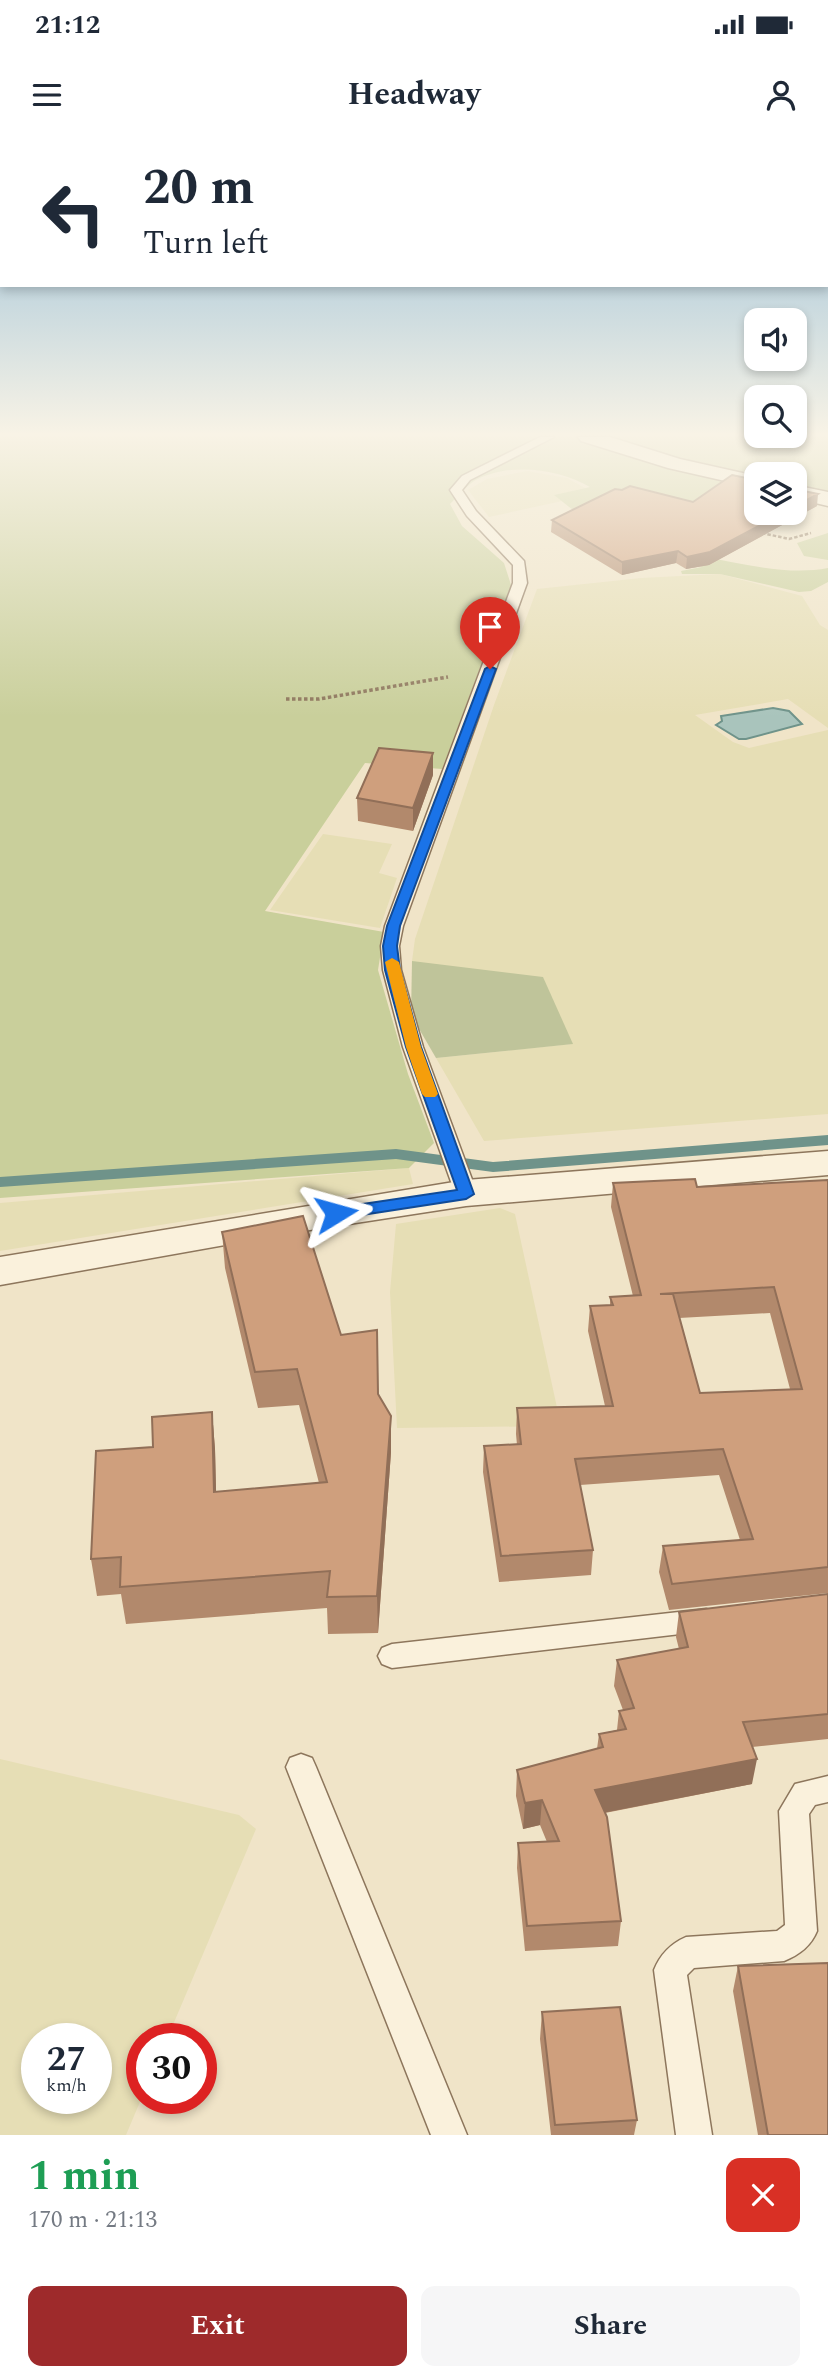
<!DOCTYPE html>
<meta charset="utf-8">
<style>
body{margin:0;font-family:Spectral,serif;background:#f6f6f7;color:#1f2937;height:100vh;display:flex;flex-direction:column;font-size:26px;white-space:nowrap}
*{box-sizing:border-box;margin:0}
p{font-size:23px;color:#747a83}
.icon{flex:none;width:38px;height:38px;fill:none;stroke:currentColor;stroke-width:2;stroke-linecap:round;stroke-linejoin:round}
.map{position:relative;height:1995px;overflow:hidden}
.details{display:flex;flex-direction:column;background:#fff;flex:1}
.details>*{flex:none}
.top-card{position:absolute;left:0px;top:0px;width:830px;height:147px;box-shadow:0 4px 10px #0003;background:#fff;color:#1f2937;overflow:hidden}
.buttons{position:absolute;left:744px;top:168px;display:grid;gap:14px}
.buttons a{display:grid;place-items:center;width:63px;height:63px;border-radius:14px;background:#fff;box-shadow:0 4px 10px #0003;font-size:35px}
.speed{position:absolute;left:21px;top:1883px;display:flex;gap:14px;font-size:35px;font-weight:700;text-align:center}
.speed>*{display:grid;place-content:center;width:91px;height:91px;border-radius:50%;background:#fff;box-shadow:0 4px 10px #0003;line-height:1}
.speed small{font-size:18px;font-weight:400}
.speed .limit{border:10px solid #d22;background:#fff;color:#111}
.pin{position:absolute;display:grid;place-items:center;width:60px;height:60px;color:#fff;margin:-72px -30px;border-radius:50% 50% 50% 0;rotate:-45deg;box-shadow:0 0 7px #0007}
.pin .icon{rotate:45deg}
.me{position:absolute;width:77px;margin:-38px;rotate:82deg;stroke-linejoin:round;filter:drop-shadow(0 0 5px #0008)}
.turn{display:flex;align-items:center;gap:24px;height:147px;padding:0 28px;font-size:32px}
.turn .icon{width:91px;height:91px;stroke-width:2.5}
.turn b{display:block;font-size:49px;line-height:60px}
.round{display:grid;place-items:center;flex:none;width:74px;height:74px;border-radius:14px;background:#f6f6f7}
.head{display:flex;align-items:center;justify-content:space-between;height:119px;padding:0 28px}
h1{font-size:42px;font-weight:700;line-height:52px;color:#1e9e55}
.button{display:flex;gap:14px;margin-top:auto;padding:14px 28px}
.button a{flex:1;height:80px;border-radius:14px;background:#9e2a2b;color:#fff;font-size:28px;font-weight:700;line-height:80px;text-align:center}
.button a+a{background:#f6f6f7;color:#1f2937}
.status{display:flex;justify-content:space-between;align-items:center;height:49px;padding:0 35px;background:#fff;direction:ltr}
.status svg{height:19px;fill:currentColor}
header{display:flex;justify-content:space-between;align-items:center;height:91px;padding:0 28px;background:#fff;font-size:32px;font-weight:700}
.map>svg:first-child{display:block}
.farmland{fill:#e6deb5;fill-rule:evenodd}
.green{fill:#c9cf9b}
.cemetery{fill:#bfc49a}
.water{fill:#a9c4bc;stroke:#6f938a;stroke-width:2}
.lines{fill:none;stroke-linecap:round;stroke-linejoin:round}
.stream{fill:#6f938a;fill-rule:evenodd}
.service-casing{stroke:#8d765c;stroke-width:3}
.minor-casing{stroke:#8d765c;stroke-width:3}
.tertiary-casing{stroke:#8d765c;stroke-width:3}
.path-far1{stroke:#8d765c;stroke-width:2.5;stroke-dasharray:3.5 2;stroke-linecap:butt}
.path{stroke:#8d765c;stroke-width:3.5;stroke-dasharray:3.5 2.5;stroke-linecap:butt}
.service{fill:#faf1dc;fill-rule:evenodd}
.minor{fill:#faf1dc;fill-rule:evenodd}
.tertiary{fill:#faf1dc;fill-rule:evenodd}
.wall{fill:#b2896c;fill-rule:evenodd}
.shaded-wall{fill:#916f58}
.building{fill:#cf9f7d;stroke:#916f58;stroke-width:2;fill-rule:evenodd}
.route{fill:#1a73e8;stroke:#114b97;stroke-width:2}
.slow{fill:#f59e0b}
</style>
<div class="status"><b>21:12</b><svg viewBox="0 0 49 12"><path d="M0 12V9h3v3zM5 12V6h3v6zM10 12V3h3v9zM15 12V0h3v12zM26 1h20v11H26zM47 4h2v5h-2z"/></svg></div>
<header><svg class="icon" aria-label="menu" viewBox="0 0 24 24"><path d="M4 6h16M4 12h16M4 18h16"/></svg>Headway<svg class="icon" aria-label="person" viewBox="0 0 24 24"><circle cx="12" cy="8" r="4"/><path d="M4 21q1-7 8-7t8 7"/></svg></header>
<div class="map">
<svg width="828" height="1995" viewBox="0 0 828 1995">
<rect width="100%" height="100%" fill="#f0e4c8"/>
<path class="farmland" d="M527,331L567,338L585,348L555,355L562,361L489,377L468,350L487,339Z
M720,434L802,456L820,485L828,490V588L788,559L695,575L733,602L749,608L828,590V974L484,1001L436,918L572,904L412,821L415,799L494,565L537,449L641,438Z
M323,694L392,704L379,733L397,738L380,788L270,770Z
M409,1028L413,1044L0,1111V1063Z
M500,1068L515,1074L561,1286L397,1288L390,1152L396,1084Z
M0,1619L239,1675L256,1689L167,1899H142V1957L126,1995H0ZM37,1899H96V1958H37Z"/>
<path class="green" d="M0,297H828V356L795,348L794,334H756V347L699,416C740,423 787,436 828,428V442L811,451L799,452L720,434H682L681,431L702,427L673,410L592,385L554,355L590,347C558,328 508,322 474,341C465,347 457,357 450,364L462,386L504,423L511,445L442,629L365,623L265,771L384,792L378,830L408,934L434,1003L409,1028L0,1058Z
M828,393V420L804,416L797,403Z"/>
<path class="cemetery" d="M412,821L543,837L573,904L436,918L411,875Z"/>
<path class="water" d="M773,568L789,571L802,584L746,599H739L716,585L722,581L721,576Z"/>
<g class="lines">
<path class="stream" d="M828,995V1005L493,1032L396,1019L0,1047V1037L396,1009L493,1022Z"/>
<defs>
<path id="service" d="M540,297H554L470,340L462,350L476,371L524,421L527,443L403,786L399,806L401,830L423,907L477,1053L474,1058H458L455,1053L403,907L383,830L381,806L385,786L513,443V425L467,376L450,350L462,336Z
M706,1469L716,1472L720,1480L716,1488L706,1491L392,1528L382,1524L378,1516L382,1508L392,1504Z
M301,1614L312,1618L316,1627L467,1995H431L286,1627L290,1618Z
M828,1636V1662L815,1665L809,1674L817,1791C811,1806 799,1815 784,1821L694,1828L687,1835L712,1995H676L654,1830C660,1815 670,1804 686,1797L777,1791L785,1785L779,1671L795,1644Z"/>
<path id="minor" d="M828,1011V1035L466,1066L310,1090L0,1145V1117L466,1040Z"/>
<path id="tertiary" d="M578,297H610L680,319L756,336V348L668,328L581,301Z
M794,345L828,352V366L794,358Z"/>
</defs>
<use href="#service" class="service-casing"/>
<use href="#minor" class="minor-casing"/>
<use href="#tertiary" class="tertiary-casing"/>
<path class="path-far1" d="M762,393L789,399L811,393"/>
<path class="path" d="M286,559H319L448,537"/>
<use href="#service" class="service"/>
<use href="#minor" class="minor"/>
<use href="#tertiary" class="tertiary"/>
</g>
<path class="wall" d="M622,350L693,362L817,366L709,425L686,429L676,423L622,435L551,392L552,380Z
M433,635L413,691L358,681L357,658Z
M828,1040V1453L669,1470L659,1432L663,1406L740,1400L719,1335L580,1345L593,1410L591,1435L499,1442L483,1332L484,1306L517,1305L516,1294L517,1268L605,1266L588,1191L590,1166L610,1165V1157L633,1156L611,1067L613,1043L697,1047ZM770,1173L790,1249L700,1253L679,1178Z
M222,1092L341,1195L391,1276V1312L378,1493L328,1494L327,1468L126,1484L121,1454L97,1456L91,1419L153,1307L212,1272L215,1309L216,1352L319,1343L299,1265L258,1268L225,1128Z
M828,1454V1599L752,1607V1644L605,1673L621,1781L618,1806L525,1811L517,1728L518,1703L547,1702L540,1685L523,1689L516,1656L517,1630L597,1609L599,1594L617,1590L619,1571L623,1570L614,1546L617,1520L679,1509L676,1497L679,1472Z
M738,1826L828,1995H758L733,1851Z
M542,1872L637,1980L634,1995H551L540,1899Z"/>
<path class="shaded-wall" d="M818,354L817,366L709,425L686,429L687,417L783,373H794V367Z
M678,411L676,423L622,435V422Z
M433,613V635L413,691V668Z
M212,1272L215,1309L217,1388L214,1352Z
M391,1276V1312L378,1493L377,1456Z
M757,1619L752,1644L592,1675L595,1650Z
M542,1660L540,1685L523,1689L525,1663Z"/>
<path class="building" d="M732,335L756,340V373H783L710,412L687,417L678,411L622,422L552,380L615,349L622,350L630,346L693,362Z
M794,349L818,354L794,367Z
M379,608L433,613L413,668L357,658Z
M695,1039L697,1047L828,1040V1427L672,1444L663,1406L753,1399L723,1309L575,1319L593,1410L501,1416L484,1306L521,1304L517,1268L613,1266L590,1166L613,1165L610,1157L641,1155L613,1043ZM774,1147L802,1249L700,1253L673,1154H660Z
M303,1076L341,1195L377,1190L378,1254L391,1276L377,1456L327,1457L330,1431L120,1447L121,1417L91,1419L96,1311L153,1307L152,1277L212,1272L214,1352L327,1342L297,1229L255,1232L222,1092Z
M828,1454V1574L743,1582L757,1619L595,1650L607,1677L621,1781L527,1786L518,1703L559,1701L542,1660L525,1663L517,1630L603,1607L599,1594L626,1589L619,1571L634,1568L617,1520L688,1507L679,1472Z
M828,1823V1995H768L738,1826Z
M620,1867L637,1980L555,1985L542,1872Z"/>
<linearGradient id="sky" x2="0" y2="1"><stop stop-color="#8fbad6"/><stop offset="0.51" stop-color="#f8f3e6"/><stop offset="1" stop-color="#f8f3e6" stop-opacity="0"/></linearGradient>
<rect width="828" height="577" fill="url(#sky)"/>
<path class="route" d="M490,526L496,529L400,786L397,806L400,830L421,907L474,1054L466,1059L336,1079L330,1077L327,1073L336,1068L457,1050L406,907L385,830L383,806L387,786L485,529Z"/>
<path class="slow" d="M392,818L399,822L421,907L438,954L435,957H425L422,954L406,907L385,822Z"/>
</svg>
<div class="buttons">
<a><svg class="icon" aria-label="sound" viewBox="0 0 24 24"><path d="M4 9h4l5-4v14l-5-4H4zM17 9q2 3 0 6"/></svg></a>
<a><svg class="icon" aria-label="search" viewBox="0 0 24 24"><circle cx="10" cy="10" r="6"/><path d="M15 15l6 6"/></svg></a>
<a><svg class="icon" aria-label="layers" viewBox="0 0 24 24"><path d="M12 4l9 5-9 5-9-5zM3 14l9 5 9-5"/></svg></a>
</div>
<div class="speed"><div>27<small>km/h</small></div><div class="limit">30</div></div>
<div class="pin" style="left:490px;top:529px;background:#d93025"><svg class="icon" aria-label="arrive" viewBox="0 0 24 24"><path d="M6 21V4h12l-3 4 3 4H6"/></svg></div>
<svg class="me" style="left:336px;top:1073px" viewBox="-20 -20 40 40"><path d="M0-17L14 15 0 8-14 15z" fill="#1a73e8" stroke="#fff" stroke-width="4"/></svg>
<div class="top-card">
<div class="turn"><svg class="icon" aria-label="left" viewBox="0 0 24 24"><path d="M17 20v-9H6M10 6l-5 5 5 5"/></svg><div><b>20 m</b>Turn left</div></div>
</div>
</div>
<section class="details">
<div class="head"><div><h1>1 min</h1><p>170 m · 21:13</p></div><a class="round" style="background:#d93025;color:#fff"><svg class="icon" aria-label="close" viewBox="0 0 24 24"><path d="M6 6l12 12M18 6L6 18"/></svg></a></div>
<div class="button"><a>Exit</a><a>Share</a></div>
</section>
